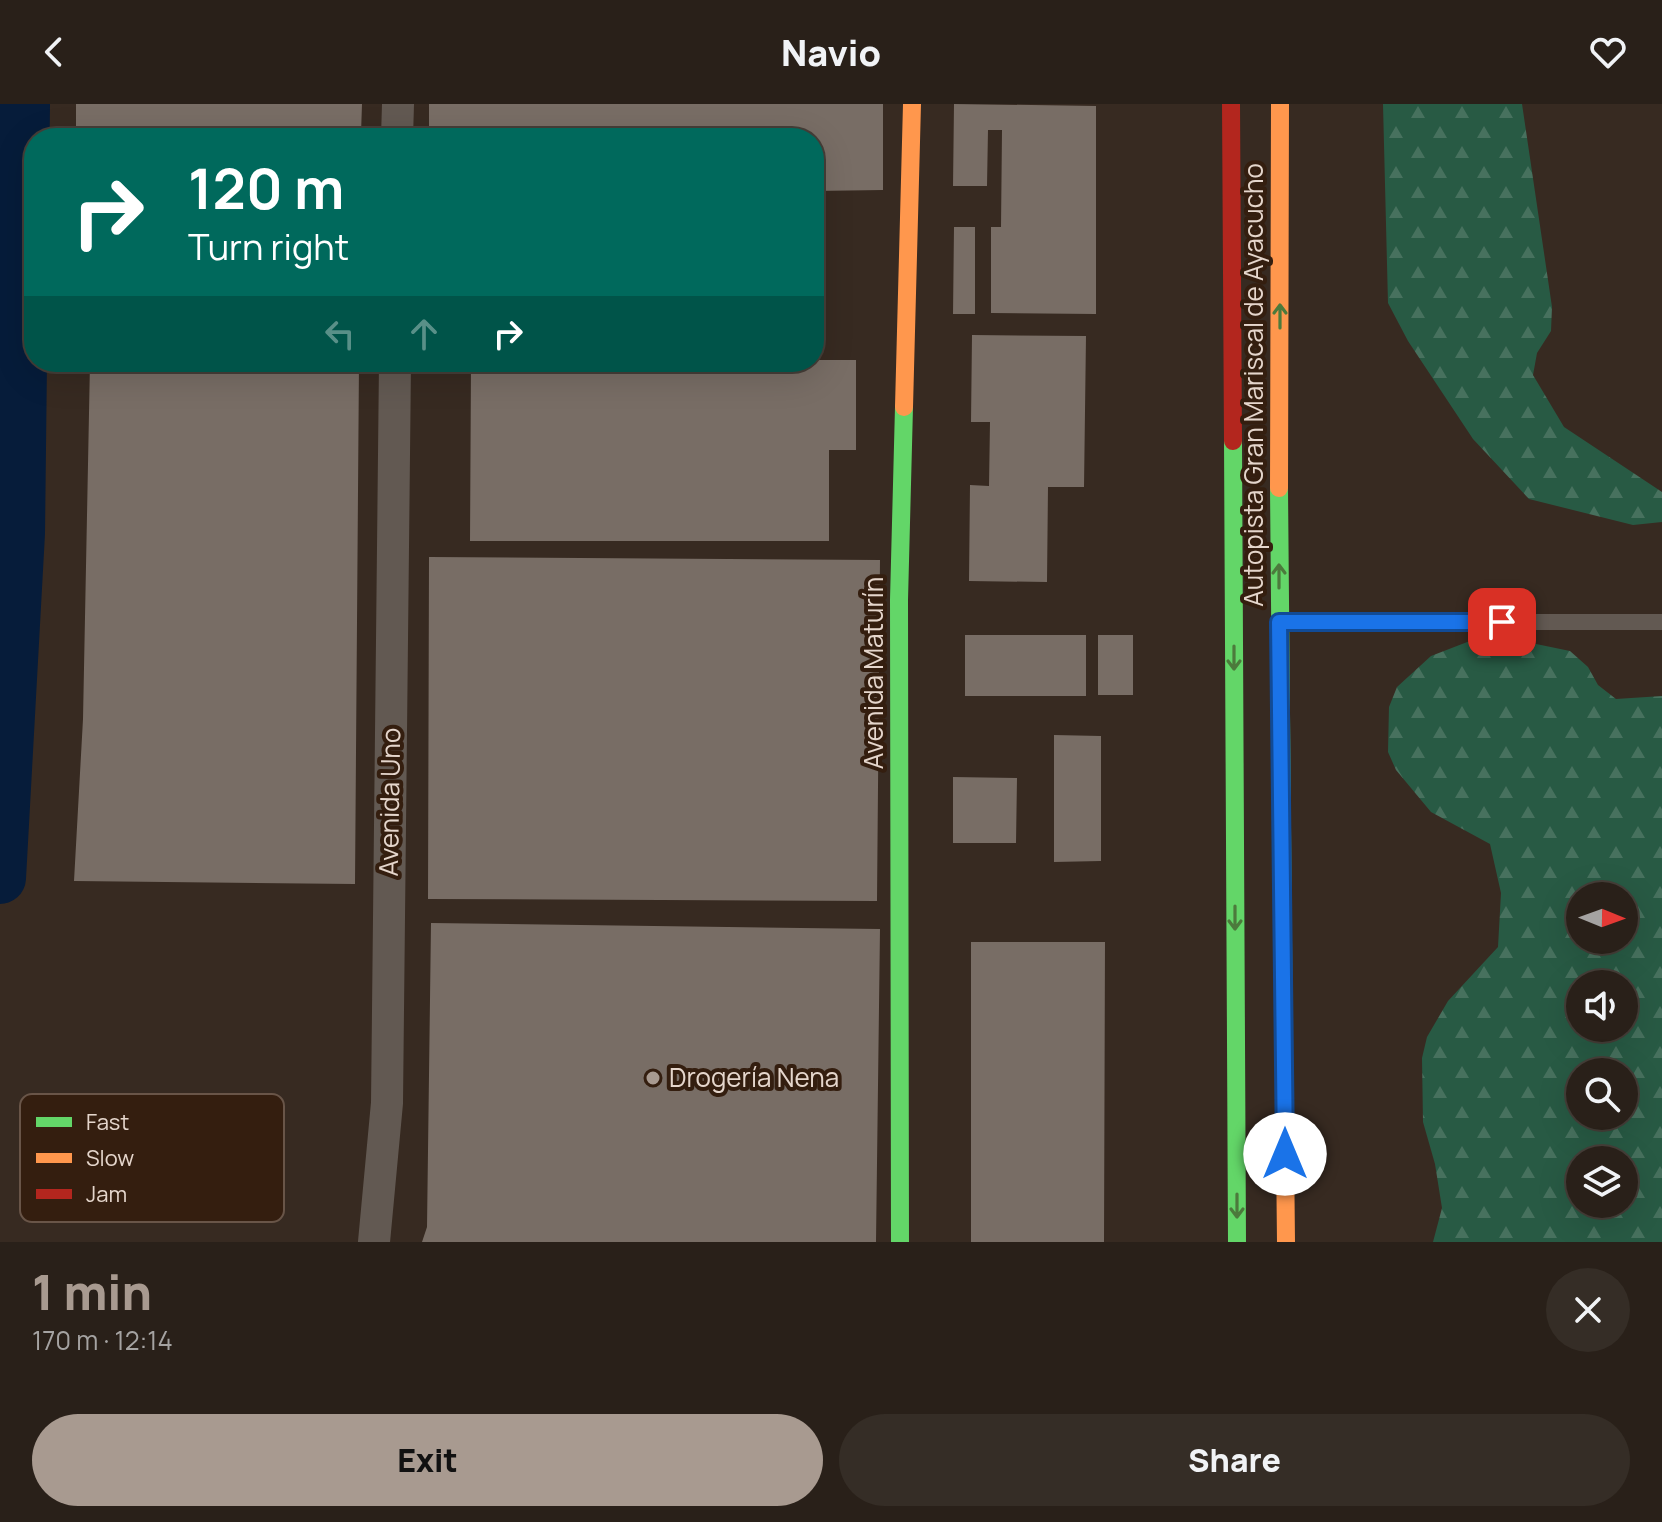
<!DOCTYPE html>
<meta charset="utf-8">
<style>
body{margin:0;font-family:Manrope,sans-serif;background:#352d26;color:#f1f3f6;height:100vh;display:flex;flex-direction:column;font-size:30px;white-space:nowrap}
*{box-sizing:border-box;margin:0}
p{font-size:26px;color:#a5a3a2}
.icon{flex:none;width:44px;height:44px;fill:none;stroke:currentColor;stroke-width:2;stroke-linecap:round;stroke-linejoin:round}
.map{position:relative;height:1138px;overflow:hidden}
.panel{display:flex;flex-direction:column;background:#292019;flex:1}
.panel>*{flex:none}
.top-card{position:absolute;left:24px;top:24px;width:800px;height:244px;border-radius:32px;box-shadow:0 8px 32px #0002,0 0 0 2px #453e38;background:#00695c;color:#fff;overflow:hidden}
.needle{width:52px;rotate:91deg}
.buttons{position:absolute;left:1566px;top:778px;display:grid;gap:16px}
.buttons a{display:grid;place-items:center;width:72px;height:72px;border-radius:50%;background:#292019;box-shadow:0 8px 32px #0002,0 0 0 2px #453e38;font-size:40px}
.pin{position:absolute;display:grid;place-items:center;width:68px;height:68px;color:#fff;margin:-34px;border-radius:16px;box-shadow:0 4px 12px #0006}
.me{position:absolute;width:88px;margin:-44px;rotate:0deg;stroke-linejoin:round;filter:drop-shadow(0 0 6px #0008)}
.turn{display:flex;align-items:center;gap:28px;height:168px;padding:0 32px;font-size:36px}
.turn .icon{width:104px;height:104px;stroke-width:2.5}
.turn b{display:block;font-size:56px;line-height:68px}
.lanes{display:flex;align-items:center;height:76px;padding:0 32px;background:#0003;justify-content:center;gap:40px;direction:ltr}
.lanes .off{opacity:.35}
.round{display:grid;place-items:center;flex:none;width:84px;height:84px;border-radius:42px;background:#352d26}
.head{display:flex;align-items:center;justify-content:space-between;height:136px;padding:0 32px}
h1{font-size:48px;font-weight:800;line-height:60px;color:#a89a90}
.primary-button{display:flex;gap:16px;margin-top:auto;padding:16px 32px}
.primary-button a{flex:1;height:92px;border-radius:48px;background:#a89a90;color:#111;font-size:32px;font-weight:800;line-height:92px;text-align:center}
.primary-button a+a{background:#352d26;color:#f1f3f6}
header{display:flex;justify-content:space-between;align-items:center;height:104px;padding:0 32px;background:#292019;font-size:36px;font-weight:800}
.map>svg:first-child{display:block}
.forest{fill:url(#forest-firs);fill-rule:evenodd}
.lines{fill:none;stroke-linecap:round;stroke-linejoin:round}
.river{stroke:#061c3a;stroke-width:52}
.building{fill:#786d65}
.lane{stroke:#625952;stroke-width:16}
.street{stroke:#625952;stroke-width:32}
.fast{stroke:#63d668;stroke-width:18}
.slow{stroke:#ff974d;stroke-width:18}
.jam{stroke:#b3261e;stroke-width:18}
.oneway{stroke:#4c7a3c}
.route-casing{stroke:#114b97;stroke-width:20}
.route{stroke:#1a73e8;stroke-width:14}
.poi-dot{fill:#a89a90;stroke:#341e0f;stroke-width:3}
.labels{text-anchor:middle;stroke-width:8;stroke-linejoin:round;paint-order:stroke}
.street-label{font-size:26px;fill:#e5d6cc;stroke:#341e0f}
.poi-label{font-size:26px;fill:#e5d6cc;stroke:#341e0f;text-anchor:start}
.key{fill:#341e0f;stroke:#695548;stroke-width:2}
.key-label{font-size:22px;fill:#e5d6cc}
</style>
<header><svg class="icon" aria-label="back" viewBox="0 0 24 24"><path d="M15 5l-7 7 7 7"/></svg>Navio<svg class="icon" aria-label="heart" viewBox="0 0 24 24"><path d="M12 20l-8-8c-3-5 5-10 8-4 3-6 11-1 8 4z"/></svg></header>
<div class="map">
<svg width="1662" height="1138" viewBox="0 0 1662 1138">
<defs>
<pattern id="forest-firs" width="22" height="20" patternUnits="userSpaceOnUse" patternTransform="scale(2)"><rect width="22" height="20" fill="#285a44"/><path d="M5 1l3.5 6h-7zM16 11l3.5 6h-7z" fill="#47715e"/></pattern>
</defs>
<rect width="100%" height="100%" fill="#372a21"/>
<path class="forest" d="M1383,0H1522L1552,203L1551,227L1537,249L1533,271L1564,323L1662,388V418L1633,421L1529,395L1473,335L1408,237L1388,199Z
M1488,530L1570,547L1588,563L1598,581L1616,595L1662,592V1138H1433L1442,1104L1435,1060L1423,1018L1422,954L1427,933L1448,897L1498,843L1501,789L1490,740L1431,708L1396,666L1388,648L1389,603L1397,583L1431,552ZM1580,792H1624V836H1580ZM1624,880V924H1580V880ZM1580,968H1624V1012H1580ZM1580,1056H1624V1100H1580Z"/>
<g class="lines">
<path class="river" d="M0,774L19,429L24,0"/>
</g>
<path class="building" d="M76,0H362L361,30V34H76Z
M429,0H883V86L814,87V34H429Z
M954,0L1096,2V210L991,209V123H1001L1002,26H988L987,82H953Z
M954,123H975V210H953Z
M972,231L1086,232L1084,383H1048L1047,478L969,477L970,381L989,382L990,318H971Z
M814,256H856V346H829V437H470L471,258Z
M90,258H359L355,780L74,777L83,615Z
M429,453L880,456L877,797L428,795Z
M965,531H1086V592H965Z
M1098,531H1133V591H1098Z
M1054,631L1101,632V757L1054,758Z
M953,673L1017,674L1016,739H953Z
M431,819L880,825L876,1138H422L427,1123Z
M971,838H1105L1104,1138H971Z"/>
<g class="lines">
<path class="lane" d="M1281,518H1662"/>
<path class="street" d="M397,34L398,0
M374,1138L387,999L395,258"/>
<path class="fast" d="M1233,337L1237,1138
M1279,384L1284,949
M900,1138L899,496L904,303"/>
<path class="slow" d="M904,303L912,0
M1279,384L1280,0
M1284,949L1286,1138"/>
<path class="jam" d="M1231,0L1233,337"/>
</g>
<defs><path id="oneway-shaft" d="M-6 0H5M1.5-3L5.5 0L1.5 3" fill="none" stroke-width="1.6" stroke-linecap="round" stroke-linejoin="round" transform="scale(2)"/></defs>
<g class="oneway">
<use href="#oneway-shaft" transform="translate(1280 212) rotate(-90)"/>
<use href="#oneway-shaft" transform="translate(1279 472) rotate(-90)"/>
<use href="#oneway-shaft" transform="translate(1234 554) rotate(90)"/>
<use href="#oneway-shaft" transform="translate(1235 814) rotate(90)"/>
<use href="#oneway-shaft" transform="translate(1237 1102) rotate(90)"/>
</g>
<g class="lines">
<defs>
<path id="route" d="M1285,1050L1279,518H1502"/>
</defs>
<use href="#route" class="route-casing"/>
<use href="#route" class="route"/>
</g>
<circle class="poi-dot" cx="653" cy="974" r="8"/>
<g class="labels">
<g class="street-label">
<text transform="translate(1254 281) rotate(-90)" y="9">Autopista Gran Mariscal de Ayacucho</text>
<text transform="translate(874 569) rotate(-90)" y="9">Avenida Maturín</text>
<text transform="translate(390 698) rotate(-89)" y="9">Avenida Uno</text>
</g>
<g class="poi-label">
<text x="669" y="983">Drogería Nena</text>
</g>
</g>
<rect x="20" y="990" width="264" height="128" rx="12" class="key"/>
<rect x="36" y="1013" width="36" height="10" fill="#63d668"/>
<rect x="36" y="1049" width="36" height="10" fill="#ff974d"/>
<rect x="36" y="1085" width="36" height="10" fill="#b3261e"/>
<g class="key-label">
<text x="86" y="1026">Fast</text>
<text x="86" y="1062">Slow</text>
<text x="86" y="1098">Jam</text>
</g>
</svg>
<div class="buttons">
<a><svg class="needle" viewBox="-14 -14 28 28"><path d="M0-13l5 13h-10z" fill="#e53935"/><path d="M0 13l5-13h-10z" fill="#a5a3a2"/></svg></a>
<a><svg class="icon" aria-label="sound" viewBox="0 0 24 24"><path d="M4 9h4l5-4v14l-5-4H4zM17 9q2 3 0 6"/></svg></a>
<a><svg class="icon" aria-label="search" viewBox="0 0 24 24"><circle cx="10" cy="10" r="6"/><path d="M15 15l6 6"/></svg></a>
<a><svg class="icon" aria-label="layers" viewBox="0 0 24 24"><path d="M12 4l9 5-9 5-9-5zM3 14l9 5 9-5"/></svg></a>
</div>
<div class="pin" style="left:1502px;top:518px;background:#d93025"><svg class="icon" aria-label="arrive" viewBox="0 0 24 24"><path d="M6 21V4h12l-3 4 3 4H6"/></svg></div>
<svg class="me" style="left:1285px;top:1050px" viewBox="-20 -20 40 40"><circle r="19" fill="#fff"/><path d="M0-13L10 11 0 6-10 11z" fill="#1a73e8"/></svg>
<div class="top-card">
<div class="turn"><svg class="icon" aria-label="right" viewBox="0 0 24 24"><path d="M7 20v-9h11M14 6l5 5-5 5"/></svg><div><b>120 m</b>Turn right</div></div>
<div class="lanes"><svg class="icon off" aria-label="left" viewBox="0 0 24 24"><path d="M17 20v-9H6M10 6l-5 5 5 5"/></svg><svg class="icon off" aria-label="ahead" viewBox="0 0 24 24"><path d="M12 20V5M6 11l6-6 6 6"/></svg><svg class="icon" aria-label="right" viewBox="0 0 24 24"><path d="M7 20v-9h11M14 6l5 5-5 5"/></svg></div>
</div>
</div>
<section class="panel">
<div class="head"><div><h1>1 min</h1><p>170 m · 12:14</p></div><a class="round"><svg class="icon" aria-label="close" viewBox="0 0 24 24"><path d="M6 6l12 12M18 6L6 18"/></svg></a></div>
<div class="primary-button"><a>Exit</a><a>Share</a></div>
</section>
